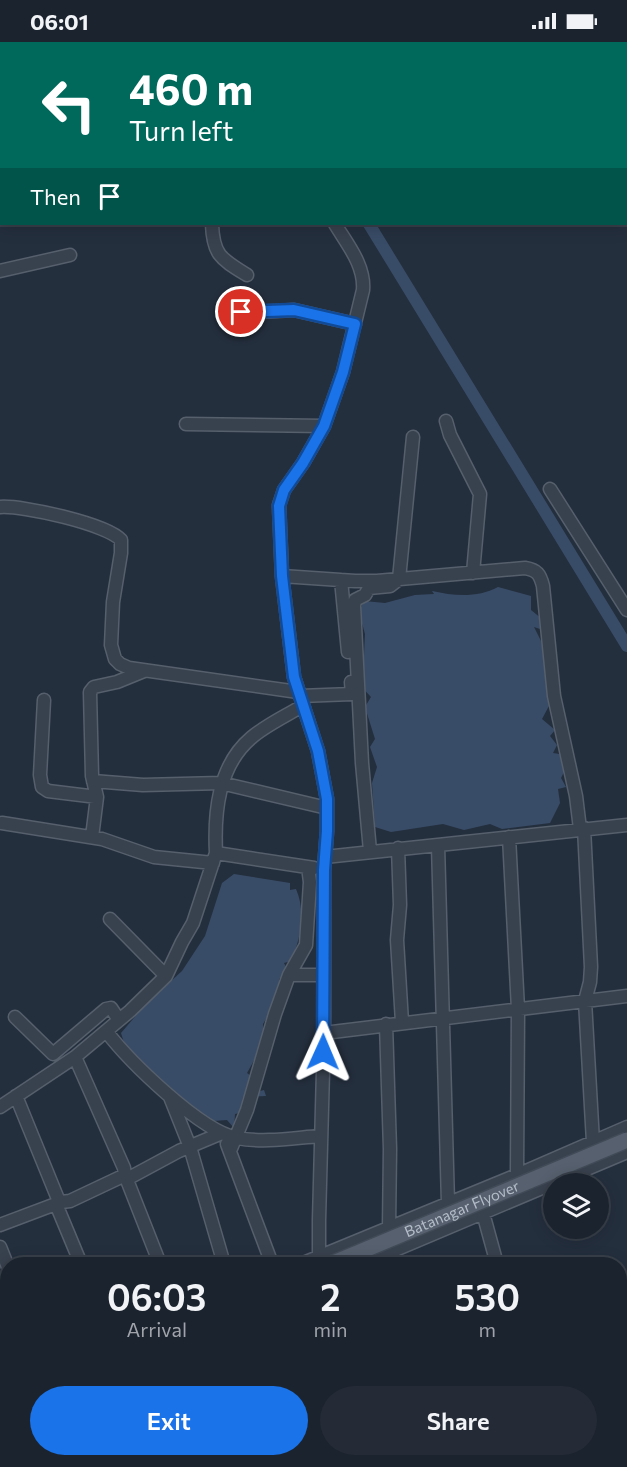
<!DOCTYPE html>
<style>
body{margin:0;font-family:Commissioner,sans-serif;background:#242b36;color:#f1f3f6;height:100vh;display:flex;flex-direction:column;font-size:22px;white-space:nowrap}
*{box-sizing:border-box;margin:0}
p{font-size:20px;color:#a0a4aa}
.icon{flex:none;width:33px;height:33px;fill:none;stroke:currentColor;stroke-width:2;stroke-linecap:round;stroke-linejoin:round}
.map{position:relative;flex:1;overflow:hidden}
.sheet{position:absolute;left:0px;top:1215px;width:627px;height:210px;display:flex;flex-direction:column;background:#1b232e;border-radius:24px 24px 0 0;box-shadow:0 3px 15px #0003,0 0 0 2px #39404a}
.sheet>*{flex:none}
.hud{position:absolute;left:0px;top:0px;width:627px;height:183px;box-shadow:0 3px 15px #0003,0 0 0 2px #39404a;background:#00695c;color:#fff;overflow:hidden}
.fabs{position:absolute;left:543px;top:1131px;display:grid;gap:12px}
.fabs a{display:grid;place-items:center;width:66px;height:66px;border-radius:50%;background:#1b232e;box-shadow:0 3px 15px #0003,0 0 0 2px #39404a;font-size:30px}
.pin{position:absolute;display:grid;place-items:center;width:51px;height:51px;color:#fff;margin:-26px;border:3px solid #fff;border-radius:50%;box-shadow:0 2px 6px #0007}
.me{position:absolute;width:66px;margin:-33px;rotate:1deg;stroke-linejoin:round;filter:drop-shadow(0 0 4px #0008)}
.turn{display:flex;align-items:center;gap:21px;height:126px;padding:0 30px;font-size:27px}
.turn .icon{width:78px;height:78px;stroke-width:2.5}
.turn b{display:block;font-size:42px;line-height:51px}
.then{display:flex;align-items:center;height:57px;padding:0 30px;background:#0003;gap:12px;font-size:22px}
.eta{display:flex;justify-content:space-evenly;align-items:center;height:102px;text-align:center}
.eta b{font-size:36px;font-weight:600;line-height:42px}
.action{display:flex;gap:12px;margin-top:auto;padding:12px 30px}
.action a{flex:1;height:69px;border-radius:36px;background:#1a73e8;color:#fff;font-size:24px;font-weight:600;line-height:69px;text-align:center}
.action a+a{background:#242b36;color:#f1f3f6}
.status{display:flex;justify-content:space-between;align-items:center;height:42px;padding:0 30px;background:#1b232e;direction:ltr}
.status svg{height:16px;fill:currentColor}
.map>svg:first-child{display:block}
.water{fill:#394c67}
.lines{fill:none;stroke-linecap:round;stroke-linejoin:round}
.canal{stroke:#394c67;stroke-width:12}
.minor-casing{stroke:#565f6c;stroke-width:15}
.major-casing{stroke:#414a57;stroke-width:18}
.minor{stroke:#38414e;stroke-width:12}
.major{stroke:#56606e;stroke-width:15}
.major-bridge-casing{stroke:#414a57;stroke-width:18;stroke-linecap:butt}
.major-bridge{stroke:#56606e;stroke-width:15}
.route-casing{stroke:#114b97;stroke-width:15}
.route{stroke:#1a73e8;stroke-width:10}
.labels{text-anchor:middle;stroke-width:5;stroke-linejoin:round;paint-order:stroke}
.street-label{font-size:15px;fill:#b4bcc9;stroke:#1d2633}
</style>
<div class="status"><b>06:01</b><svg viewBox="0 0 49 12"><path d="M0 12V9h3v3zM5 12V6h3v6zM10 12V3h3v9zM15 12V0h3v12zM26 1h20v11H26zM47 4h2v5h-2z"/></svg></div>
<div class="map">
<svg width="627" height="1425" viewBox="0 0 627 1425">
<rect width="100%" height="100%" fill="#242f3e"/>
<path class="water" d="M498,545L531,554V568L542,577L540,587L534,585L543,603L550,662L542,677L555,688L550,694L557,703L553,711L566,713L569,720L561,736L566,745L558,747L560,761L550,781L502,787L490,782L464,788L443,782L391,790L375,785L372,741L377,725L370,705L375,697L365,665L371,655L358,641L363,635L365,592L359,570L364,559L385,561L415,553L434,552L432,549C454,554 478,556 498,545Z
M234,832L290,841V848L296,847C306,870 301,896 291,919L284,921L289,931L279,937L282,951L263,982V1002L247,1031L255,1037L250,1052L264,1048L266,1054L243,1055L242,1062L253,1068L235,1072L234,1086L227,1078L213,1079L193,1068L126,1007L121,991L139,970L137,964H144L182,929L205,894L222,841Z"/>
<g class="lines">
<path class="canal" d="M258,0L259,2
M369,182L627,604"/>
<defs>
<path id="minor" d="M60,0L64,2
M225,0L226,2
M448,0H451
M560,0L563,2
M573,2L574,0
M626,26L627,27
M0,45L2,43
M626,136L627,137
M212,182C213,213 221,217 247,233
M0,229L70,213
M223,272L294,268L355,282
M446,379L450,393L480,452L473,531
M186,382L324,384
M550,447L627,568
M0,465C22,463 107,482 121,498V511L113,560L111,603L115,617L120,622L129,626L298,650
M282,534L355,539H377L525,526C537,528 540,532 543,544L554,654L576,754L580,787
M341,538L348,610
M300,654L352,652L351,640
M44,658L40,733L42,745L48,749L97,755
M302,664C286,674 266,683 251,696C218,724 214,771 216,811L314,826
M93,739L143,743L221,741L327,766
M2,781L102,797L154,815L213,821
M584,786L591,925L590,940L585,959L593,1100
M92,795L97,755L92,734L90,650L94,645L117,640L144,629
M509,795L518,967L517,1133
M438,803L448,1161
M398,806L400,863L397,898L402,980
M370,809L362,721L354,564L355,558L365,553L369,546L390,544L399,537L413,395
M325,815L627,783
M110,877L166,934
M289,933H323
M15,975L53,1012L106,967L111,966L119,978
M386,982L390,1107L389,1186
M106,989C129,1019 200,1089 237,1096C264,1101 293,1096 320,1094
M324,991L627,954
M16,1054L58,1157L61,1160L70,1159L125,1133L124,1126L75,1015
M170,1055L190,1105L224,1222
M0,1065L75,1015L130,969L166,934L182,900L193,881L216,811
M227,1102L272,1222
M230,1109L247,1068L275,972L289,933L306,903L310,840L308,825
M125,1133L160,1222
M127,1137L179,1109L222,1091
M56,1162L81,1222
M483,1171L497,1222
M0,1183L61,1160
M0,1205L8,1225
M301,1222L517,1133L627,1085
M322,1222L319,1215V1178L324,991V828L327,789V757L318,709L294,635L282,534L279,463L284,448L303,421L324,384L343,330L363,248C365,223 347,202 335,182
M362,1222L627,1110
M0,1354L8,1350
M0,1377L8,1374
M363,1418L364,1425"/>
<path id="major" d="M0,1364L8,1361"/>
</defs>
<use href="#minor" class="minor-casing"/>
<use href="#major" class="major-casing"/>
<use href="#minor" class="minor"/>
<use href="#major" class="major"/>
<defs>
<g id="major-bridge">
<path id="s1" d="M331,1222L627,1098"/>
</g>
</defs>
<use href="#major-bridge" class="major-bridge-casing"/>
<use href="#major-bridge" class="major-bridge"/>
</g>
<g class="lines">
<defs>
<path id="route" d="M241,270L294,268L355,282L343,330L324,384L303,421L284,448L279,464L282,534L294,635L318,709L327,757V789L324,828L323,1010"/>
</defs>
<use href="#route" class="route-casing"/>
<use href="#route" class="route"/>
</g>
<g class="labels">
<g class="street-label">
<text dy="5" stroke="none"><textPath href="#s1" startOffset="142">Batanagar Flyover</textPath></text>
</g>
</g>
</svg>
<div class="fabs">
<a><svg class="icon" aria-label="layers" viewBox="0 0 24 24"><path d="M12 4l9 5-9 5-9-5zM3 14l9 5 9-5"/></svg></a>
</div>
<div class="pin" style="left:241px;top:270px;background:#d93025"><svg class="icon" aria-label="arrive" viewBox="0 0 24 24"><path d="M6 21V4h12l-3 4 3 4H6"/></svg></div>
<svg class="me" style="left:323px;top:1010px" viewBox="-20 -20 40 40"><path d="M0-17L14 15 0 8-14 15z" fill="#1a73e8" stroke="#fff" stroke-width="4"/></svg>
<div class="hud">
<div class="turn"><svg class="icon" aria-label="left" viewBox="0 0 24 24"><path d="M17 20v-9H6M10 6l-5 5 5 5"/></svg><div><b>460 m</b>Turn left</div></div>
<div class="then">Then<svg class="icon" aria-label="arrive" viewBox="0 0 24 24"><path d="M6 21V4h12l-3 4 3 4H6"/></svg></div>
</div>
<section class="sheet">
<div class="eta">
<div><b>06:03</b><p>Arrival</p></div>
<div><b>2</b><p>min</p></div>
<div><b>530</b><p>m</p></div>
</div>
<div class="action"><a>Exit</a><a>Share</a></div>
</section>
</div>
